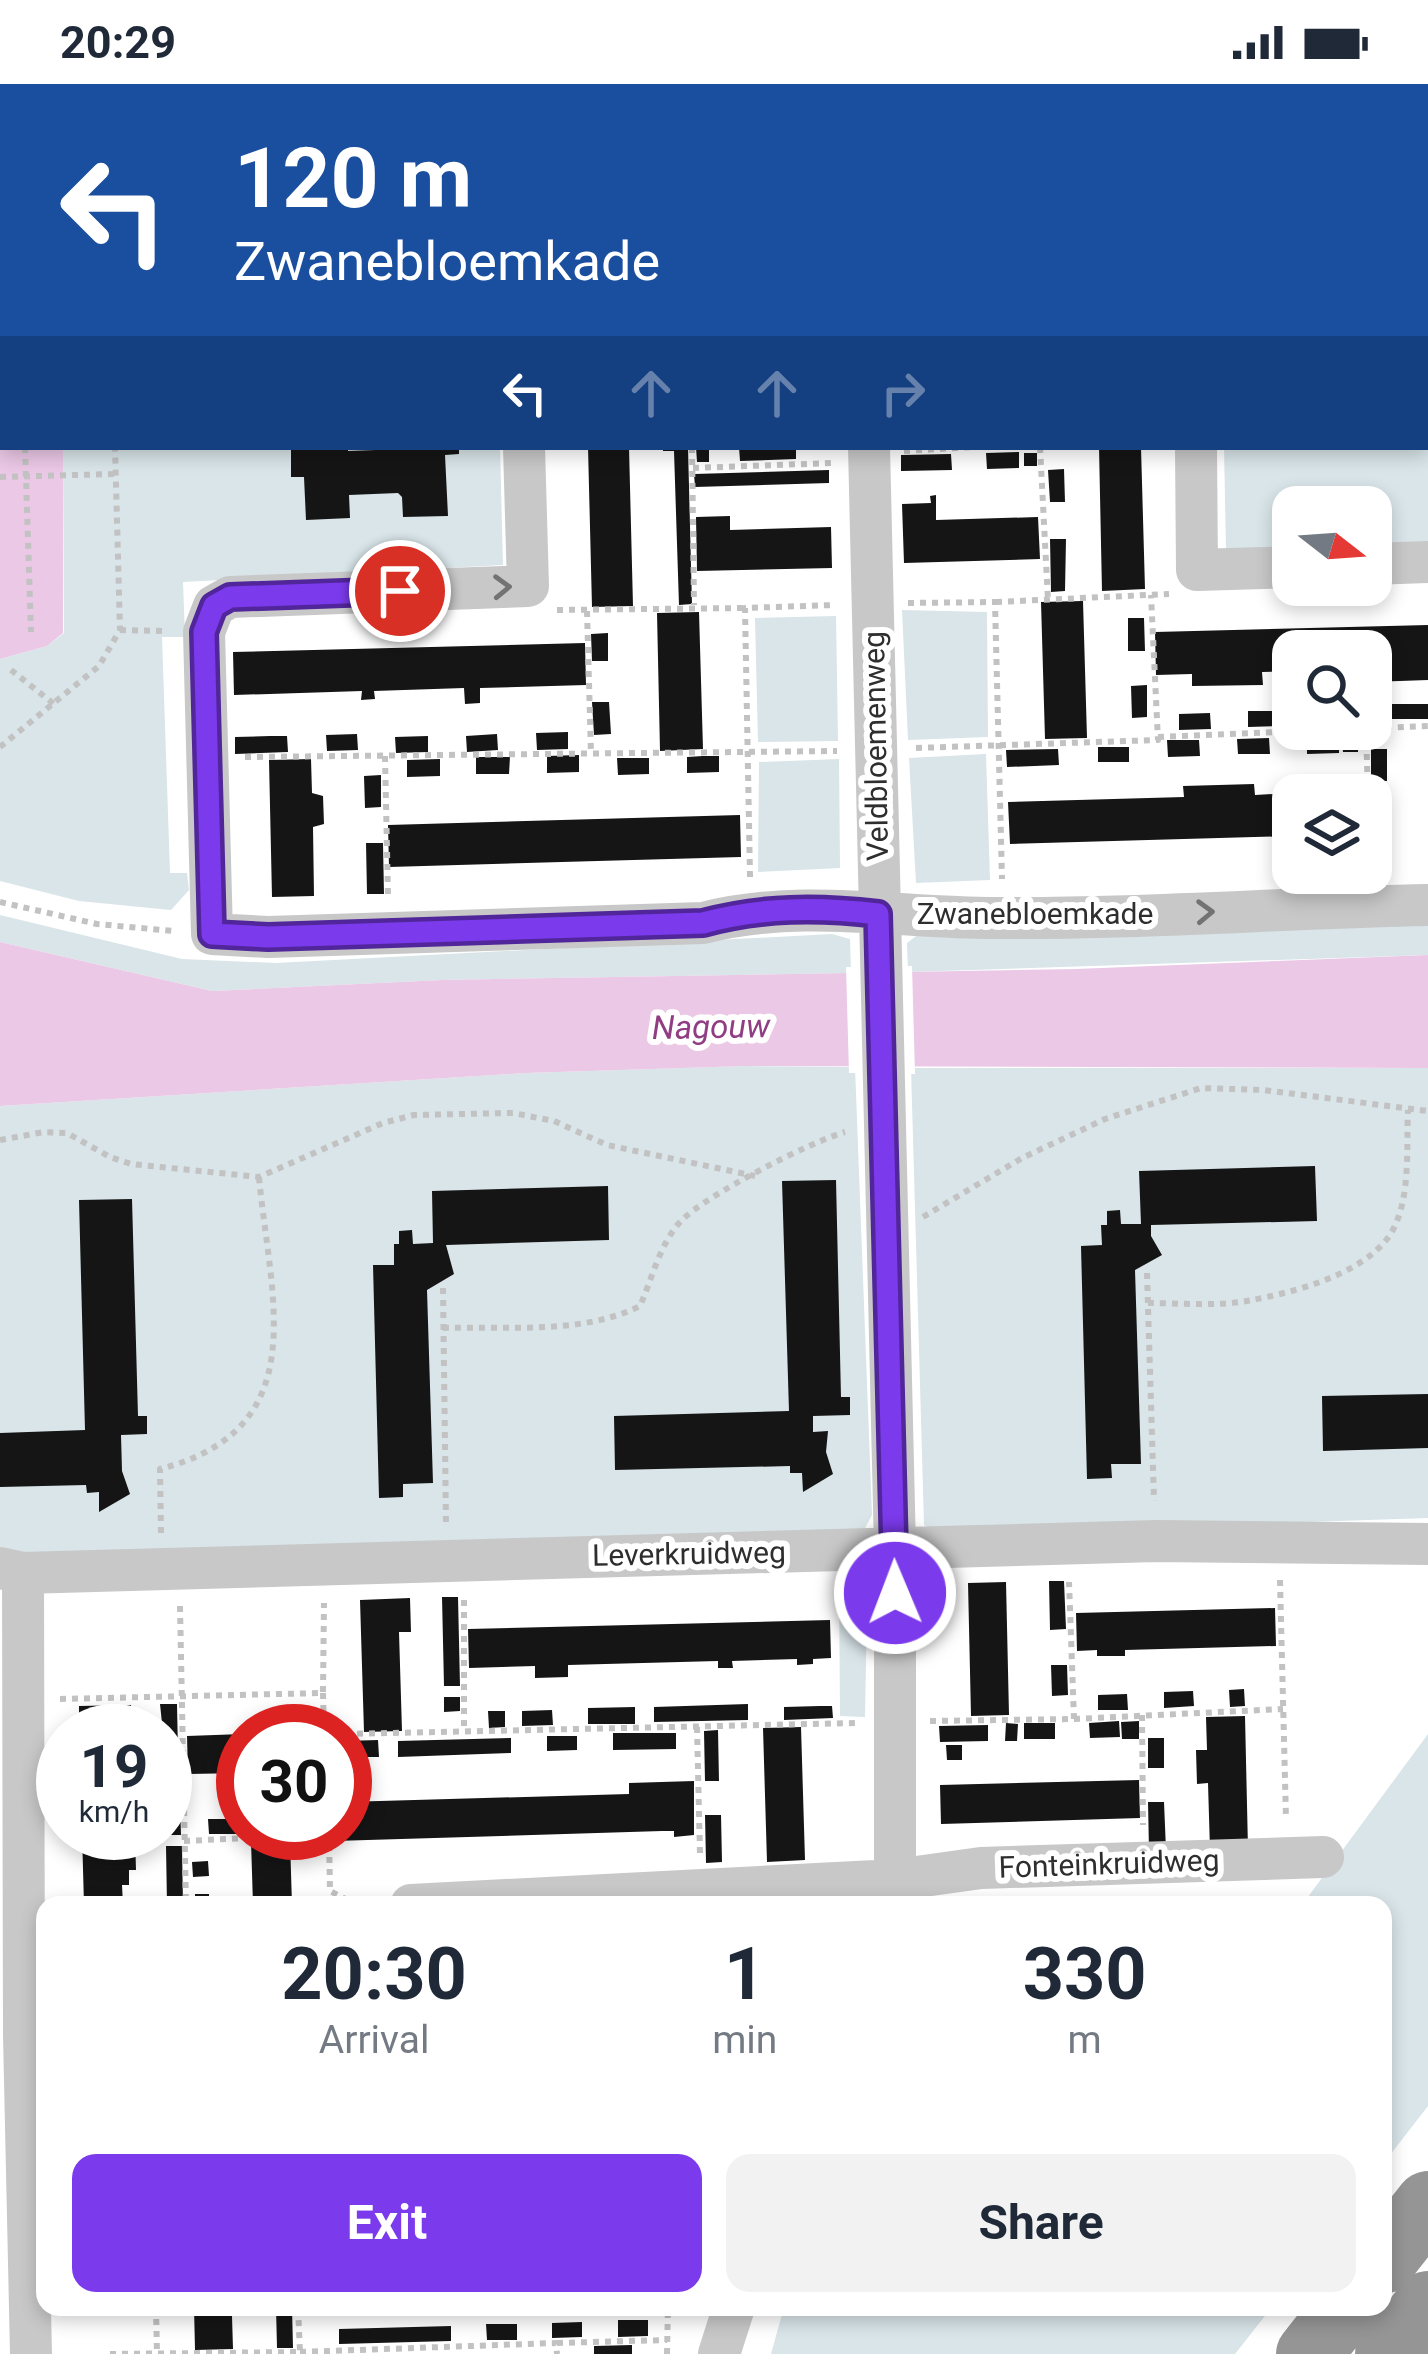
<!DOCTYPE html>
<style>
body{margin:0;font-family:Roboto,sans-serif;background:#f2f2f3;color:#1f2937;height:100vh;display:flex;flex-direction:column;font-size:45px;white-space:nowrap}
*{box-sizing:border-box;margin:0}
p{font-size:39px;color:#747a83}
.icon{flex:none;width:66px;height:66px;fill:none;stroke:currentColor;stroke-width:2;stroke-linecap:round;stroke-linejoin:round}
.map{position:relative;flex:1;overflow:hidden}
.sheet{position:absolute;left:36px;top:1812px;width:1356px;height:420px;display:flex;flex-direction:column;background:#fff;border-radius:24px;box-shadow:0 6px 18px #0003}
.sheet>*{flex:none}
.guide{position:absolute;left:0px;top:0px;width:1428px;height:366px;box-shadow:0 6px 18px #0003;background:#1a4fa0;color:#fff;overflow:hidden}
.needle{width:78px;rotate:107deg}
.controls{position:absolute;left:1272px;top:402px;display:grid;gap:24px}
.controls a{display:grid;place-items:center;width:120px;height:120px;border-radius:24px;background:#fff;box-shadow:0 6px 18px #0003;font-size:60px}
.speed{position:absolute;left:36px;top:1620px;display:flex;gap:24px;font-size:60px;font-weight:700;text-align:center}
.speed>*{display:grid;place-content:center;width:156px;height:156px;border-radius:50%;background:#fff;box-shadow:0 6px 18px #0003;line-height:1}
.speed small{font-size:30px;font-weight:400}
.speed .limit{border:18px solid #d22;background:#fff;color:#111}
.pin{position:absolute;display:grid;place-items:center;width:102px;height:102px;color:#fff;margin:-51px;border:6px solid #fff;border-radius:50%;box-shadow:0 3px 12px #0007}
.me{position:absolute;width:132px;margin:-66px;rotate:359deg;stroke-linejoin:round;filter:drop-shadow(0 0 9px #0008)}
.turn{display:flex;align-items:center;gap:42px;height:252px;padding:0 36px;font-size:54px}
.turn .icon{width:156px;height:156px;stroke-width:2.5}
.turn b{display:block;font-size:84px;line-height:102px}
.lanes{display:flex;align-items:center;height:114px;padding:0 36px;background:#0003;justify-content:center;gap:60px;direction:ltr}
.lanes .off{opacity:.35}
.eta{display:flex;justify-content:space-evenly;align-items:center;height:204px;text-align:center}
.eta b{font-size:72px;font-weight:700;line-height:84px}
.action{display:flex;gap:24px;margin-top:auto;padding:24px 36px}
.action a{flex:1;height:138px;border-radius:24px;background:#7c3aed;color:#fff;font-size:48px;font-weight:700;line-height:138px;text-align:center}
.action a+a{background:#f2f2f3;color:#1f2937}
.status{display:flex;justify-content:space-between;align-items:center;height:84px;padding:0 60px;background:#fff;direction:ltr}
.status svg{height:33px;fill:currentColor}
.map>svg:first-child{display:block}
.green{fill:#d9e5e9}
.water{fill:#ebc8e6}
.pier{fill:#fff}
.building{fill:#151515}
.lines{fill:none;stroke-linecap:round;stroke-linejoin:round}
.path{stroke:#c2c2c2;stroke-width:6;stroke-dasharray:6 6;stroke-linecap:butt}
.street{stroke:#c8c8c8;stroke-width:42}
.highway{stroke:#959595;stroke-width:66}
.oneway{stroke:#737373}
.route-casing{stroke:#51269a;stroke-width:30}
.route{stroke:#7c3aed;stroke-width:21}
.labels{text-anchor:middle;stroke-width:12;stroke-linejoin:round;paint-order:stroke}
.street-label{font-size:30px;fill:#2e2e2e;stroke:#fff}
.water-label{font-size:33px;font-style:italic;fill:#903d83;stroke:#fff}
</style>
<div class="status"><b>20:29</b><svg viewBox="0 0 49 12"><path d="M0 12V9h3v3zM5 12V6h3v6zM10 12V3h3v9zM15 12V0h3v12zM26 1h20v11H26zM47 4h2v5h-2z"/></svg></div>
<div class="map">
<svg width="1428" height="2270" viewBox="0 0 1428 2270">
<rect width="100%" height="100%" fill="#fff"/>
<path class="green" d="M66,0H300V3H66Z
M1425,229H1428V459L1371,461V423H1293V465L1226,467L1224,363H1425Z
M63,363H500L503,481L183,498L185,553H162L170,789H187L189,806L171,826L79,817L0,797V575L47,562L64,549Z
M902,526L987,528L988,653L908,656Z
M836,532L838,657L758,658L755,534Z
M986,670L990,796L916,799L909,674Z
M839,675L840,784L758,788L759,678Z
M0,831L182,875L276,879L832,850L850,855L851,889L442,896L212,907L0,858Z
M1428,832V871L908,888L907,859L916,852Z
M746,982L855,983L872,1431L863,1448L29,1477L0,1467V1022L526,989Z
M911,984H1428V1434L940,1450L924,1441Z
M839,1501L859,1509L867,1524L865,1633L840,1632Z
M1428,1650V2022L1383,2080V1821H1302Z
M784,2223H1272L1235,2270H771Z"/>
<path class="water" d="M0,0H66L3,3V363H63V549L47,562L0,575Z
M0,858L212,907L442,896L1076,885L1428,871V984L746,982L526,989L0,1022Z"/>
<path class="pier" d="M912,882L915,990L849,989L846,883Z"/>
<path class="building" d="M291,363H348V367L459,363V370L445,371L448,432L403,433L402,413L398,409L349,411L350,434L306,436L304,393H291Z
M588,363H629L633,522L592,523Z
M663,363H688L692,520L679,521L674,367H663Z
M696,363H709V378H697Z
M739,363H796V375L740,377Z
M1099,363H1141L1145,505L1102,507Z
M1019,368V384L987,385L986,369Z
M1024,369H1037V382H1024Z
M951,370L952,386L901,387V371Z
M1064,385L1065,418H1050L1048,386Z
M829,386V399L695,403L694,390Z
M936,411V436L1038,433L1040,475L904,479L902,420L931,419L930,412Z
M730,432V446L831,443L832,484L697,487L696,433Z
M1050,455H1066L1065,507L1051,508Z
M1083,517L1087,654L1045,655L1041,518Z
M699,528L703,665L660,667L657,529Z
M1128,534H1144L1145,567H1128Z
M1428,541V596L1371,598V567H1293V587L1262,588L1263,601L1192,602V590L1156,591L1155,548Z
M608,549V577H592L591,550Z
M585,559L586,601L480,604V619L465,620L464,604L374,607L375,615L361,616L362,607L234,611L233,568Z
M1147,601V633L1132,634L1131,602Z
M592,618H609L611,650L594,651Z
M1388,620H1428V635H1388Z
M1248,627H1280V642L1248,643Z
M1210,629L1211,645L1179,646V630Z
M568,648V665L537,666L536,649Z
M357,650L358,666L327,667L326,651Z
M497,650L498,666L467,668L466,652Z
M270,652H287L288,668L235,670V653Z
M428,652V668L396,669L395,653Z
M1339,652V669L1307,670V653Z
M1342,653H1358V668H1343Z
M1269,654L1270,670H1238L1237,655Z
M1167,656H1199L1200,672L1168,673Z
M1098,663H1129V678H1098Z
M1058,665L1059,681L1007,683L1006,666Z
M1371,665H1387V697H1371Z
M579,671V688L547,689V672Z
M703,672H719V688L687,689V673Z
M476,673H510L509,690H476Z
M617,674H649V690L618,691Z
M311,675L312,709L323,712L324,740L313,743L314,812L272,813L269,676Z
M440,675V692L407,693V676Z
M381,691V723L365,724L364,692Z
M1254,700L1255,711L1293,709V752L1010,760L1008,718L1184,713L1183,702Z
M740,731L741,773L389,783L388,741Z
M1388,732L1390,783H1373L1372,733Z
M366,759H383L384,810H367Z
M1315,1082L1317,1137L1151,1141V1152L1162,1171L1135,1186L1141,1380H1111L1112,1394L1087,1395L1081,1162L1102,1161L1101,1141H1107V1127L1120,1126L1121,1140H1141L1139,1087Z
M836,1096L841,1313H850V1331L813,1332V1348L828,1347L826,1368L833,1390L803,1408L802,1389H790V1382L615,1386L614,1332L789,1327L782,1097Z
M608,1102L609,1156L446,1161L454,1190L427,1206L433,1399L403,1400V1413L379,1414L373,1181H394V1160H399V1147L412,1146L413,1160L433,1159L432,1107Z
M132,1115L138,1332H147V1350L121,1351L122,1387L130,1410L99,1428V1408L87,1409L86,1401L0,1403V1349L85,1346L79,1116Z
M1428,1310V1364L1323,1367L1322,1312Z
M1049,1497H1064L1066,1545L1050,1546Z
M1006,1498L1009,1631L971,1632L968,1499Z
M442,1513H458L460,1602H444Z
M410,1514L411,1548H399L402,1647L364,1648L360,1516Z
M1275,1524L1276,1562L1125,1566V1572H1097V1566L1077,1567L1076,1529Z
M830,1536L831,1574L813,1575V1580L797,1581V1575L732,1577L733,1584H718V1577L568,1581V1593L535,1594V1582L469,1584L468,1545Z
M1051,1581H1067L1068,1611L1052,1612Z
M1244,1605L1245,1622L1230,1623L1229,1606Z
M1193,1607L1194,1622L1164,1624V1608Z
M1127,1610L1128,1626H1098V1611Z
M444,1613H460V1627L444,1628Z
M160,1620H177L178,1668H165Z
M748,1620V1636L654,1638V1623Z
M131,1621L132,1647H79V1622Z
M820,1622H832L833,1634L784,1636V1623Z
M635,1623V1640H588V1624Z
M552,1626L553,1641L522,1642V1627Z
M488,1627H505V1643L489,1644Z
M1245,1632L1248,1765L1210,1766L1208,1699L1197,1700L1196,1666H1207L1206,1633Z
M1119,1637L1120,1653L1090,1654L1089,1639Z
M1139,1637V1655H1122L1121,1638Z
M1006,1639L1018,1640L1017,1657H1005Z
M1024,1639H1055V1655H1024Z
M988,1641V1657L940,1658L939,1642Z
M801,1643L805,1776L767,1778L763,1644Z
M718,1646L719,1697H705L704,1647Z
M613,1649H676V1665L613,1666Z
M243,1650V1689L188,1690L187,1652Z
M547,1652H577V1666L547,1667Z
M511,1654V1669L398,1673V1657Z
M1148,1654H1164V1684H1148Z
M378,1656L379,1673H345V1657Z
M946,1661H962V1676H947Z
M179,1686L181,1751H165V1687Z
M1139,1696L1140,1734L941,1740L940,1701Z
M694,1697V1751L674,1753V1747H662L334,1757L333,1749H345V1718L629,1710V1699Z
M1148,1718H1164L1166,1766L1149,1767Z
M705,1731H721L722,1778L706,1779Z
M208,1735H238V1750H209Z
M82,1749L135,1752L136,1786H129V1801H122L123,1821H84Z
M290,1756L292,1821H253L251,1757Z
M166,1762H182L183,1821H167Z
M208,1777L209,1792L193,1793L192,1778Z
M195,1810H209V1821H195Z
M194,2223H246V2231L232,2232L233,2265L195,2266Z
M276,2223H292L293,2264H277Z
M618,2236H648V2252L618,2253Z
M582,2238V2253L552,2254V2239Z
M486,2240H517V2256H487Z
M451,2242V2257L339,2260V2245Z
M632,2261V2270H594V2262Z"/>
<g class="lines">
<path class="path" d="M685,0V3
M1021,0L1022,3
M1170,0V3
M1323,0V3
M11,3V0
M197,3L198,0
M754,3L823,1
M1425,32H1428
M0,47L3,48
M0,190H3
M25,363L31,548
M692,363L694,521
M1040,363L1048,516
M904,367L974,363
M693,384L833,379
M0,393L115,390
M996,518L1169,510
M908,519L995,518L1002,795
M557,526L745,524
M587,527L591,670
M120,546L165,547
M11,586L54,620
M1366,646L1368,711
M1158,653L1428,642
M0,663L99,582L120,546L115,363
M916,664L1158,656L1151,511
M385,672L388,812
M245,673L837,667
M750,793L745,524L834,521
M0,818L97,840L173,847
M0,1056L44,1048L67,1049L110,1073L131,1080L259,1093L383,1039L414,1031L513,1029L554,1037L607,1061L755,1092
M923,1133L1022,1074L1105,1035L1201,1004L1263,1006L1428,1027
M1147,1189L1154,1417
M443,1204L446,1440
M1148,1219C1181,1219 1219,1223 1252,1216C1295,1208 1359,1191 1387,1155C1412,1122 1406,1066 1408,1026
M443,1244C506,1242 582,1251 640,1222C652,1195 660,1159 681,1137C706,1111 810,1058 845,1048
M161,1449L160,1385C316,1345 270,1214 259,1093
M1280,1496L1286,1735
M464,1516V1646
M180,1522L186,1821
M323,1609L324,1647
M60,1615L323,1609L324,1519
M1142,1631L1143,1741
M1074,1635L1283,1625
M930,1637L1074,1635L1069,1498
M697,1643L700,1771
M345,1650L857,1639
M329,1749L330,1807L357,1821
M184,1757L329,1750
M156,2223L157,2270
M557,2259L667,2256
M300,2268L556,2259L557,2270
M110,2270L300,2268L298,2223
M667,2270L668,2223"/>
<path class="street" d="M512,0V3
M858,0V3
M1425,200H1428
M524,363L528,502L230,513L214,522L204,548L212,850L268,853L703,839C800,814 897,834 995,834C1139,835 1284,824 1428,821
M869,363L895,1465V1821
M1196,363L1197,486L1293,483
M1371,480L1428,478
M0,1484L23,1489L24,1951L31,2270
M23,1489L1156,1457L1428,1460
M411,1821L895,1796L981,1784L1323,1773
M719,2270L734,2223"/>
<path class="highway" d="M1383,2177L1428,2120
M1309,2270L1346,2223
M1388,2270L1428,2220"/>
</g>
<defs><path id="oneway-chevron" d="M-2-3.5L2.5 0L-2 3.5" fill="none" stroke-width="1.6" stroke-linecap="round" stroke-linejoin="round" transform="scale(3)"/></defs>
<g class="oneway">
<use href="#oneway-chevron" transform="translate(502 503) rotate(-2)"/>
<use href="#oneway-chevron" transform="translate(1205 828) rotate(-2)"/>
</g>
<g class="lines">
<defs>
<path id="route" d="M400,507L230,513L214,522L204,548L212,850L268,853L703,839C762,823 818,823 878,830L895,1509"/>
</defs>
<use href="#route" class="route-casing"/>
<use href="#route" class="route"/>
</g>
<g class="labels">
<g class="street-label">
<text transform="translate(876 662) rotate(-91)" y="10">Veldbloemenweg</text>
<text x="1035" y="840">Zwanebloemkade</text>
<text transform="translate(689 1470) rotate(-1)" y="10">Leverkruidweg</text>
<text transform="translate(1109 1780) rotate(-2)" y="10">Fonteinkruidweg</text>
</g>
<g class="water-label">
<text transform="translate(711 942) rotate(-1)" y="12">Nagouw</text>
</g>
</g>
</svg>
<div class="controls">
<a><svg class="needle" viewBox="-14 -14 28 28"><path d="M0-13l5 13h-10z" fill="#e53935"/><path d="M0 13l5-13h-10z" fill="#747a83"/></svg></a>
<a><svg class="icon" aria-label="search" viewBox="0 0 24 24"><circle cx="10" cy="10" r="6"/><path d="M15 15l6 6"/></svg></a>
<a><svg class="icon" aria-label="layers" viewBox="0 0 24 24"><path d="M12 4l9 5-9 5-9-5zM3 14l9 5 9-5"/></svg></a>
</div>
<div class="speed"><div>19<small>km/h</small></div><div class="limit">30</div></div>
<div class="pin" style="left:400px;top:507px;background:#d93025"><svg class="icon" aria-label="arrive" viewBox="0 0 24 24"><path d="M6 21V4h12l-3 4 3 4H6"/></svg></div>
<svg class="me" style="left:895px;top:1509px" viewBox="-20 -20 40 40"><circle r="17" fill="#7c3aed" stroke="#fff" stroke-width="3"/><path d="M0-11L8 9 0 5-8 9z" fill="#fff"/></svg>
<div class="guide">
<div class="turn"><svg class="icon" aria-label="left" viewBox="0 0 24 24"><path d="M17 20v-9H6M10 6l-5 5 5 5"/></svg><div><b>120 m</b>Zwanebloemkade</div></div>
<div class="lanes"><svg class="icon" aria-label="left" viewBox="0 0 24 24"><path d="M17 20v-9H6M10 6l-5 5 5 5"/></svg><svg class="icon off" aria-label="ahead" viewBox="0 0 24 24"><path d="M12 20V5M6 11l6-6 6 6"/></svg><svg class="icon off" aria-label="ahead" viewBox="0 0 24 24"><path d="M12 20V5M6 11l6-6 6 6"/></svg><svg class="icon off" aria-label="right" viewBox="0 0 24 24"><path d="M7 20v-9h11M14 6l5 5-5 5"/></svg></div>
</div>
<section class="sheet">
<div class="eta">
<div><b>20:30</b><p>Arrival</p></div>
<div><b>1</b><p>min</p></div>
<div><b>330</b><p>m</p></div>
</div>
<div class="action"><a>Exit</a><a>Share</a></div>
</section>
</div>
